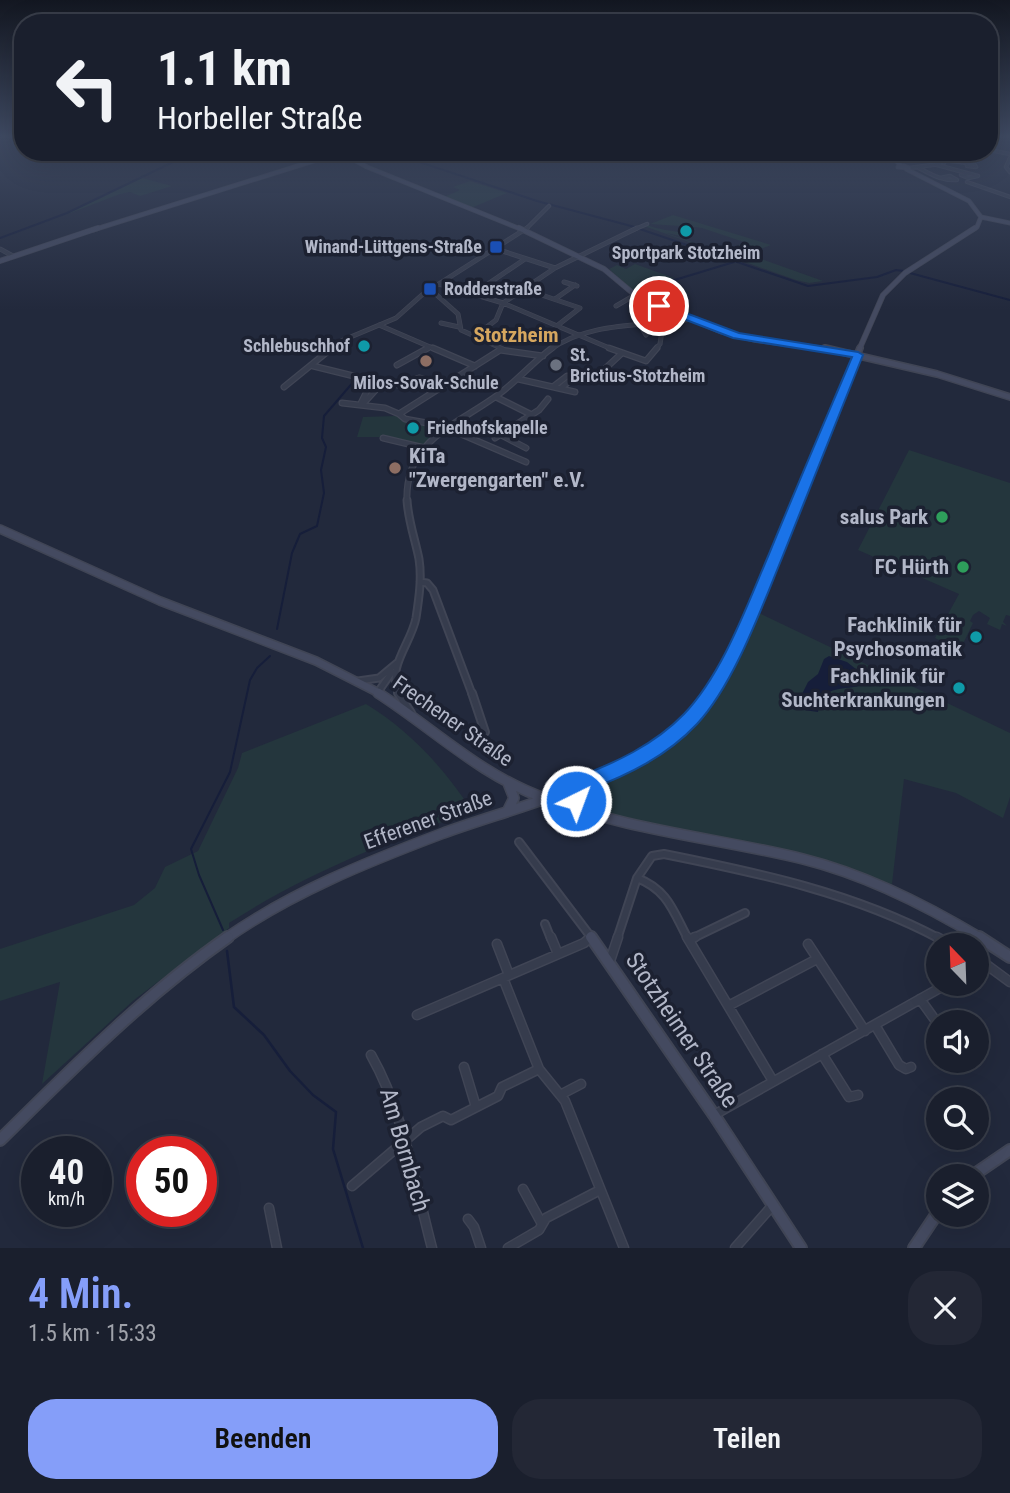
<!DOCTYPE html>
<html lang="de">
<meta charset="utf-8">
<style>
body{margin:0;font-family:"Roboto Condensed",sans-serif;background:#232735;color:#f1f3f6;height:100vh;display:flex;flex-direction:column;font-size:26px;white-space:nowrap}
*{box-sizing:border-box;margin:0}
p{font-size:23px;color:#9fa2aa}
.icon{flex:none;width:38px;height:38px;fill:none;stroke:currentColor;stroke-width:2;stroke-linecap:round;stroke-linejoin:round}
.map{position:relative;height:1248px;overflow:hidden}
.panel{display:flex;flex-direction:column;background:#1a1f2d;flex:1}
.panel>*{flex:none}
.banner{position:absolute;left:14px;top:14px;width:984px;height:147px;border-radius:28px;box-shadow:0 7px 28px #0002,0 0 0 2px #383d49;background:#1a1f2d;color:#f1f3f6;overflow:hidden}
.needle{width:46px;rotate:337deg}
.fabs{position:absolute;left:926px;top:933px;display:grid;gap:14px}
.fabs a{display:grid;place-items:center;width:63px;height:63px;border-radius:50%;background:#1a1f2d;box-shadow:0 7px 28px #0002,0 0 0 2px #383d49;font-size:35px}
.speed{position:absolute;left:21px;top:1136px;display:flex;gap:14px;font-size:35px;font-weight:700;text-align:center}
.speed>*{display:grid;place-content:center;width:91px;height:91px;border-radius:50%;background:#1a1f2d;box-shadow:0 7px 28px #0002,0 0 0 2px #383d49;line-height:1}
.speed small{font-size:18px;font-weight:400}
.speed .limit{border:10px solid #d22;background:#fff;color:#111}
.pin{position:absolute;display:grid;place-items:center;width:60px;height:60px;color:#fff;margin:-30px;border:4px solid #fff;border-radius:50%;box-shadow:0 2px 7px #0007}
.me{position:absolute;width:77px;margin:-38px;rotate:42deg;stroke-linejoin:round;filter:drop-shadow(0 0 5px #0008)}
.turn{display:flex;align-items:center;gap:24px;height:147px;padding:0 28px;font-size:32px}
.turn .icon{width:91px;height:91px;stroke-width:2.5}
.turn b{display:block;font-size:49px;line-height:60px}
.round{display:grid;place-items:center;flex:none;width:74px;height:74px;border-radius:28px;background:#232735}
.summary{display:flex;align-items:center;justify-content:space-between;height:119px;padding:0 28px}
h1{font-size:42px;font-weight:600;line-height:52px;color:#859ef9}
.primary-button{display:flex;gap:14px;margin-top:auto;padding:14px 28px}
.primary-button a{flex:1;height:80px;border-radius:28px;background:#859ef9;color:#111;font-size:28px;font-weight:600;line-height:80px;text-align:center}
.primary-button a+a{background:#232735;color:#f1f3f6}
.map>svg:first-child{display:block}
.green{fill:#24363d}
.water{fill:#161e3a}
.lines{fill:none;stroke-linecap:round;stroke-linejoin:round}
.stream-far1{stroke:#161e3a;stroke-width:2}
.stream{stroke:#161e3a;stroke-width:2.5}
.street-far5-casing{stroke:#404555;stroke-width:4.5}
.street-far4-casing{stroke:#404555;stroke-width:5}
.street-far3-casing{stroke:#404555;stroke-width:7}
.street-far2-casing{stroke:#404555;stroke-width:9}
.street-far1-casing{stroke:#404555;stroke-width:10}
.street-casing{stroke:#404555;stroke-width:11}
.secondary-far5-casing{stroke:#404555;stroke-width:5}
.secondary-far4-casing{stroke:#404555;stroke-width:6}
.secondary-far3-casing{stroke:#404555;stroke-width:8}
.secondary-far2-casing{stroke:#404555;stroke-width:10}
.secondary-far1-casing{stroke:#404555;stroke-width:12}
.secondary-casing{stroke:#404555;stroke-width:14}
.street-far5{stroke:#363c4d;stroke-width:2.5}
.street-far4{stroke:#363c4d;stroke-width:3.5}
.street-far3{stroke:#363c4d;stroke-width:4.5}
.street-far2{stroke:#363c4d;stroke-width:5}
.street-far1{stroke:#363c4d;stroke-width:6}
.street{stroke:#363c4d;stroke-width:8}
.secondary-far5{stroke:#444a60;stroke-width:3.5}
.secondary-far4{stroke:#444a60;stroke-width:4.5}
.secondary-far3{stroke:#444a60;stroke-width:5}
.secondary-far2{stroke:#444a60;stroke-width:7}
.secondary-far1{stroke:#444a60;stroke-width:9}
.secondary{stroke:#444a60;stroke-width:10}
.route{fill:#1a73e8;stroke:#114b97;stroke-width:2}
.culture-dot{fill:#0f9aa8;stroke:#1c2131;stroke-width:2.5}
.transit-dot{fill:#1a4fb4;stroke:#1c2131;stroke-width:2.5}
.education-dot{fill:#8d6e63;stroke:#1c2131;stroke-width:2.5}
.worship-dot{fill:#6b7280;stroke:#1c2131;stroke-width:2.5}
.leisure-dot{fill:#2e9e5b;stroke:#1c2131;stroke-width:2.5}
.labels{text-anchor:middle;stroke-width:7;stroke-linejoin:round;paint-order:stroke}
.far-poi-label{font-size:18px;font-weight:bold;fill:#b2b7c8;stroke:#1c2131;text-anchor:start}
.far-quarter-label{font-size:21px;font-weight:bold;fill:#d6a75f;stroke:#1c2131}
.poi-label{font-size:21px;font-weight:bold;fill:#b2b7c8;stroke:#1c2131;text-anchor:end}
.street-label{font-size:21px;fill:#b2b7c8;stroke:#1c2131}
.near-street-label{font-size:24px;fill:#b2b7c8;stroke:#1c2131}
</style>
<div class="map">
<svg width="1010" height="1248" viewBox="0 0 1010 1248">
<rect width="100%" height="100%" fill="#22293c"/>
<path class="green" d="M142,178L172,186L140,196L130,192L120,194L0,240L65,215Z
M470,181L507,193L471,208L444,197L460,190L453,187Z
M673,215L771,245L747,254L823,281L809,283L796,280L644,226L648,225C658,230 673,230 686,234L681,236L666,233L725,253L744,242L702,228L685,226L697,230L680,229V226L650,224Z
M635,264L674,278L632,290L609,269L617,265L626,269Z
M396,416L439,426L441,429L423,446L385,437H357L363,417Z
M909,450L1010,483V616L1006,615L1003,622L1007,626L1002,624L1000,630L987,624L990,618L979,611L973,615L970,621L973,623L960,650L935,638L959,594L858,550Z
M759,613L1010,733V797L1003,818L956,793L904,779L892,884L795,853L634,822L589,809L579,798L581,791C602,778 628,772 650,758C703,725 730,666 759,613Z
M366,704C409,730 445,769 472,811C388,841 305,874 229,923V928L134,1000L42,1084L60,982L0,1001V949L134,905L155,888L165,867L198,851L238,768L242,753Z"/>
<path class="water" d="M829,656L847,662L866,677V683C855,691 829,684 821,700C819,703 819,708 818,712L789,708L801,696L808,682L818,674L824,659Z"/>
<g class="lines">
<path class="stream-far1" d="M389,152L537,201L631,226L808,286L877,277L896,270L904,271
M0,238L67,213L194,152
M910,273L1010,300
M635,292L734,262
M277,629L292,553L300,534L317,526L324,493L321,470L326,447L322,438L324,416L355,380
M223,930L199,875L191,849L230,772L250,680L257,668L270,656"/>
<path class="stream" d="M227,951L234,1007L264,1035L290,1071L313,1095L336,1112L333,1149L363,1248"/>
<defs>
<path id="street-far5" d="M989,150L1010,154
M917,152L935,155
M935,152L933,160L940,162
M954,152L969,155
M969,155L977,156V159L969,158Z
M1010,158L1006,167L1010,172
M944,160L967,163
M944,163L947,152
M967,163L974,164L976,167L967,166Z
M937,165L978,176L968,178L961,175L968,174
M909,168L940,164
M919,168C932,175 942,181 957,180L950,176L940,178
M967,182L1010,197
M525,230L549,206
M633,230L647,224"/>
<path id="street-far4" d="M493,248L555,268
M0,249L13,256
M564,282L577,286
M439,284L503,303L614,350
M430,289L458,314L461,330L503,349
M524,289L580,308L558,325
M473,294L525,259
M555,299L575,285
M616,306L635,295
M441,323L459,327
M379,325L437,350
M640,325L646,335
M475,336L496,320L503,303L555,268L637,228
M330,350L341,341L396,318L423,294L527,228
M425,350L430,347
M550,350C589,321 645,327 691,319
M655,350L660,344L662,331"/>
<path id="street-far3" d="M433,348L475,366
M609,348L646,361L657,348
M397,365L428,348
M313,366L382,383L399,385L419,378L445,385
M595,378L622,353
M518,379L575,392
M554,386L567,376L574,377
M284,387L332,348
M561,388L578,374
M496,397L532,415
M342,403L385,408L399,414
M360,405L372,381
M362,405L382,383
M523,420L538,428
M449,427L405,419L399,414L500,350L543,356
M447,428L526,462
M501,435L526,448
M383,438L425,448
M495,438L539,410L548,399
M407,502C404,439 458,425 499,394C518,380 533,362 552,348"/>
<path id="street-far2" d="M420,582L427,583L433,590L472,694
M358,681L379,678L397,663
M378,692L392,672
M399,694C386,667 411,644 416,618C419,598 422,578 419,559C415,539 408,520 407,500"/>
<path id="street-far1" d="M398,693L411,713
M472,693L485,732
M519,842L591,937L589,939
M637,878C668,890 673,911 688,939
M545,924L551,939
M617,939L637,878L652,856L664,854C759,873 854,893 940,939
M691,939L745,913"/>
<path id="street" d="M551,937L558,954
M687,937L773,1081
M937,937L952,945
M689,940L695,937
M497,944L509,975
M808,944L865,1031
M976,957L1010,982
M610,961L618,937
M920,999L938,1024
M730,1005L817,959
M417,1015L584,943L591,937
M875,1025L899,1065L906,1069L911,1067
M976,1028L979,1026
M822,1054L849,1097L858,1095
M371,1055C404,1113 415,1184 432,1248
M464,1067L476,1107
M539,1069L565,1101L624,1248
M560,1095L581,1084
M714,1115L947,984
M352,1186L421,1127L443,1116L451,1120L498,1096L502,1087L539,1069L503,978
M523,1189L542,1224
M269,1208L277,1248
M468,1219L474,1227L481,1248
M508,1248L539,1230L546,1218L600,1190
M735,1248L772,1206"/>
<path id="secondary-far5" d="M340,152L367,167L523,230
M889,152L901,166
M904,166L909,168L898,167Z
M906,169L969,201L981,217
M981,217L1010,223
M93,230L342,152
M972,230L977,227L981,217"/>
<path id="secondary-far4" d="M519,228L604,269L635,295L720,331L756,340L833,350
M0,261L98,228
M859,350L883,295L905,273L975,228"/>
<path id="secondary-far3" d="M825,348L937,374L1010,397
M797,502L860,348"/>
<path id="secondary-far2" d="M0,529L160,601L316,661L381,694
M709,694L739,642L798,500"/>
<path id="secondary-far1" d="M378,693C434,729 480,775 544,798C627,830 717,838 803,859C867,875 926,905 982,939
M508,783L514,798L508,810
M582,784L575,797L586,812
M225,939C290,893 367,862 441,834C531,801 656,776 710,693"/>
<path id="secondary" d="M591,937L714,1115L801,1248
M979,937L1010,957
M0,1140C73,1068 144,996 228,937
M972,1176L1010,1150
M914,1248L938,1212"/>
</defs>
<use href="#street-far5" class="street-far5-casing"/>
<use href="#street-far4" class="street-far4-casing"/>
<use href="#street-far3" class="street-far3-casing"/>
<use href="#street-far2" class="street-far2-casing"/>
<use href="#street-far1" class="street-far1-casing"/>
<use href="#street" class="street-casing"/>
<use href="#secondary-far5" class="secondary-far5-casing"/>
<use href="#secondary-far4" class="secondary-far4-casing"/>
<use href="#secondary-far3" class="secondary-far3-casing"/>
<use href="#secondary-far2" class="secondary-far2-casing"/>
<use href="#secondary-far1" class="secondary-far1-casing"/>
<use href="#secondary" class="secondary-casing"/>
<use href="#street-far5" class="street-far5"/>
<use href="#street-far4" class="street-far4"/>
<use href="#street-far3" class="street-far3"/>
<use href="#street-far2" class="street-far2"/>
<use href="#street-far1" class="street-far1"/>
<use href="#street" class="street"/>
<use href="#secondary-far5" class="secondary-far5"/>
<use href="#secondary-far4" class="secondary-far4"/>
<use href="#secondary-far3" class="secondary-far3"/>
<use href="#secondary-far2" class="secondary-far2"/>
<use href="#secondary-far1" class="secondary-far1"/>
<use href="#secondary" class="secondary"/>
</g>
<linearGradient id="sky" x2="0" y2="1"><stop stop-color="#131721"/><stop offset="0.44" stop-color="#3e4961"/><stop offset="1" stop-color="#3e4961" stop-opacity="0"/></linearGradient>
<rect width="1010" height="310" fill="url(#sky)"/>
<path class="route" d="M655,304H662L739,333L858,352L863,355C836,423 809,491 782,558C761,609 734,684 697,724C667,756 628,775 588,790L583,807L576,810L569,807C564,795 568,789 575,778C615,763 654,745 684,714C723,673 747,605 769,554C796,488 824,423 852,357L733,338L655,308Z"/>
<g class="culture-dot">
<circle cx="686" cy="231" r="7"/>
<circle cx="364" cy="346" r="7"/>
<circle cx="413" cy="428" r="7"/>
<circle cx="976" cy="637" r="7"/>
<circle cx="959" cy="688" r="7"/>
</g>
<g class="transit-dot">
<rect x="489" y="240" width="14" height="14" rx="3.5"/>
<rect x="423" y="282" width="14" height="14" rx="3.5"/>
</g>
<g class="education-dot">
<circle cx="426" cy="361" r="7"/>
<circle cx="395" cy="468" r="7"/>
</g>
<circle class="worship-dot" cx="556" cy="365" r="7"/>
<g class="leisure-dot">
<circle cx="942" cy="517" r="7"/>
<circle cx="963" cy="567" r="7"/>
</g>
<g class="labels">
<g class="far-poi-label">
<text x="482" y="253" text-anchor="end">Winand-Lüttgens-Straße</text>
<text x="686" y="259" text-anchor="middle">Sportpark Stotzheim</text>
<text x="444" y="295">Rodderstraße</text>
<text x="350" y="352" text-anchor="end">Schlebuschhof</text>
<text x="570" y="361">St.<tspan x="570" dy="21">Brictius-Stotzheim</tspan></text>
<text x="426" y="389" text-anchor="middle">Milos-Sovak-Schule</text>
<text x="427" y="434">Friedhofskapelle</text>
</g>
<g class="far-quarter-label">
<text x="516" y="342">Stotzheim</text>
</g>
<g class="poi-label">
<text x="409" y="463" text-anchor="start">KiTa<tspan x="409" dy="24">"Zwergengarten" e.V.</tspan></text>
<text x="928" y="524">salus Park</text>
<text x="949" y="574">FC Hürth</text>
<text x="962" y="632">Fachklinik für<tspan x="962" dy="24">Psychosomatik</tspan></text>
<text x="945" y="683">Fachklinik für<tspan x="945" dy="24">Suchterkrankungen</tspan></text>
</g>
<g class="street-label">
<text transform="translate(453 721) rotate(35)" y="7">Frechener Straße</text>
<text transform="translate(428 820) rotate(-20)" y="7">Efferener Straße</text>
</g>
<g class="near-street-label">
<text transform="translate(682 1030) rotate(56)" y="8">Stotzheimer Straße</text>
<text transform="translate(405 1150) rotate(74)" y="8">Am Bornbach</text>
</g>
</g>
</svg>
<div class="fabs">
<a><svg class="needle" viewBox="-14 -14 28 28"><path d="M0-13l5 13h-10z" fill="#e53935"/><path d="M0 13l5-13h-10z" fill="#9fa2aa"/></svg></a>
<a><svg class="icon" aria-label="sound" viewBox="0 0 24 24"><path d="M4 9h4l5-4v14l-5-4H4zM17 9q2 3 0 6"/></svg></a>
<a><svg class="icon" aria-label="search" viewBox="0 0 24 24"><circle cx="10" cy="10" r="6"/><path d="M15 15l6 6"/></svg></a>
<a><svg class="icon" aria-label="layers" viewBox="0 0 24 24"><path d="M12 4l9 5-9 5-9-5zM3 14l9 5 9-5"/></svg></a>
</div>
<div class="speed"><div>40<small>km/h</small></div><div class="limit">50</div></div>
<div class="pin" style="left:659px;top:306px;background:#d93025"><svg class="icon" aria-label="arrive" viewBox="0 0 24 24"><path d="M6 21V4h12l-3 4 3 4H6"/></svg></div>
<svg class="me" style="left:576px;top:801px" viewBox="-20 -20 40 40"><circle r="17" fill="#1a73e8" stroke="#fff" stroke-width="3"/><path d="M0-11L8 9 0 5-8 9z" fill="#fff"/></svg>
<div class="banner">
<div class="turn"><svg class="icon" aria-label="left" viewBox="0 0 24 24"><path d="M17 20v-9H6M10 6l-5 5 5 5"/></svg><div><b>1.1 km</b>Horbeller Straße</div></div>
</div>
</div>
<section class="panel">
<div class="summary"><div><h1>4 Min.</h1><p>1.5 km · 15:33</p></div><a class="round"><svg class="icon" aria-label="close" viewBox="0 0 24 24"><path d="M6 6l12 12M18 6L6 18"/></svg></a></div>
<div class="primary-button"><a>Beenden</a><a>Teilen</a></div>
</section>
